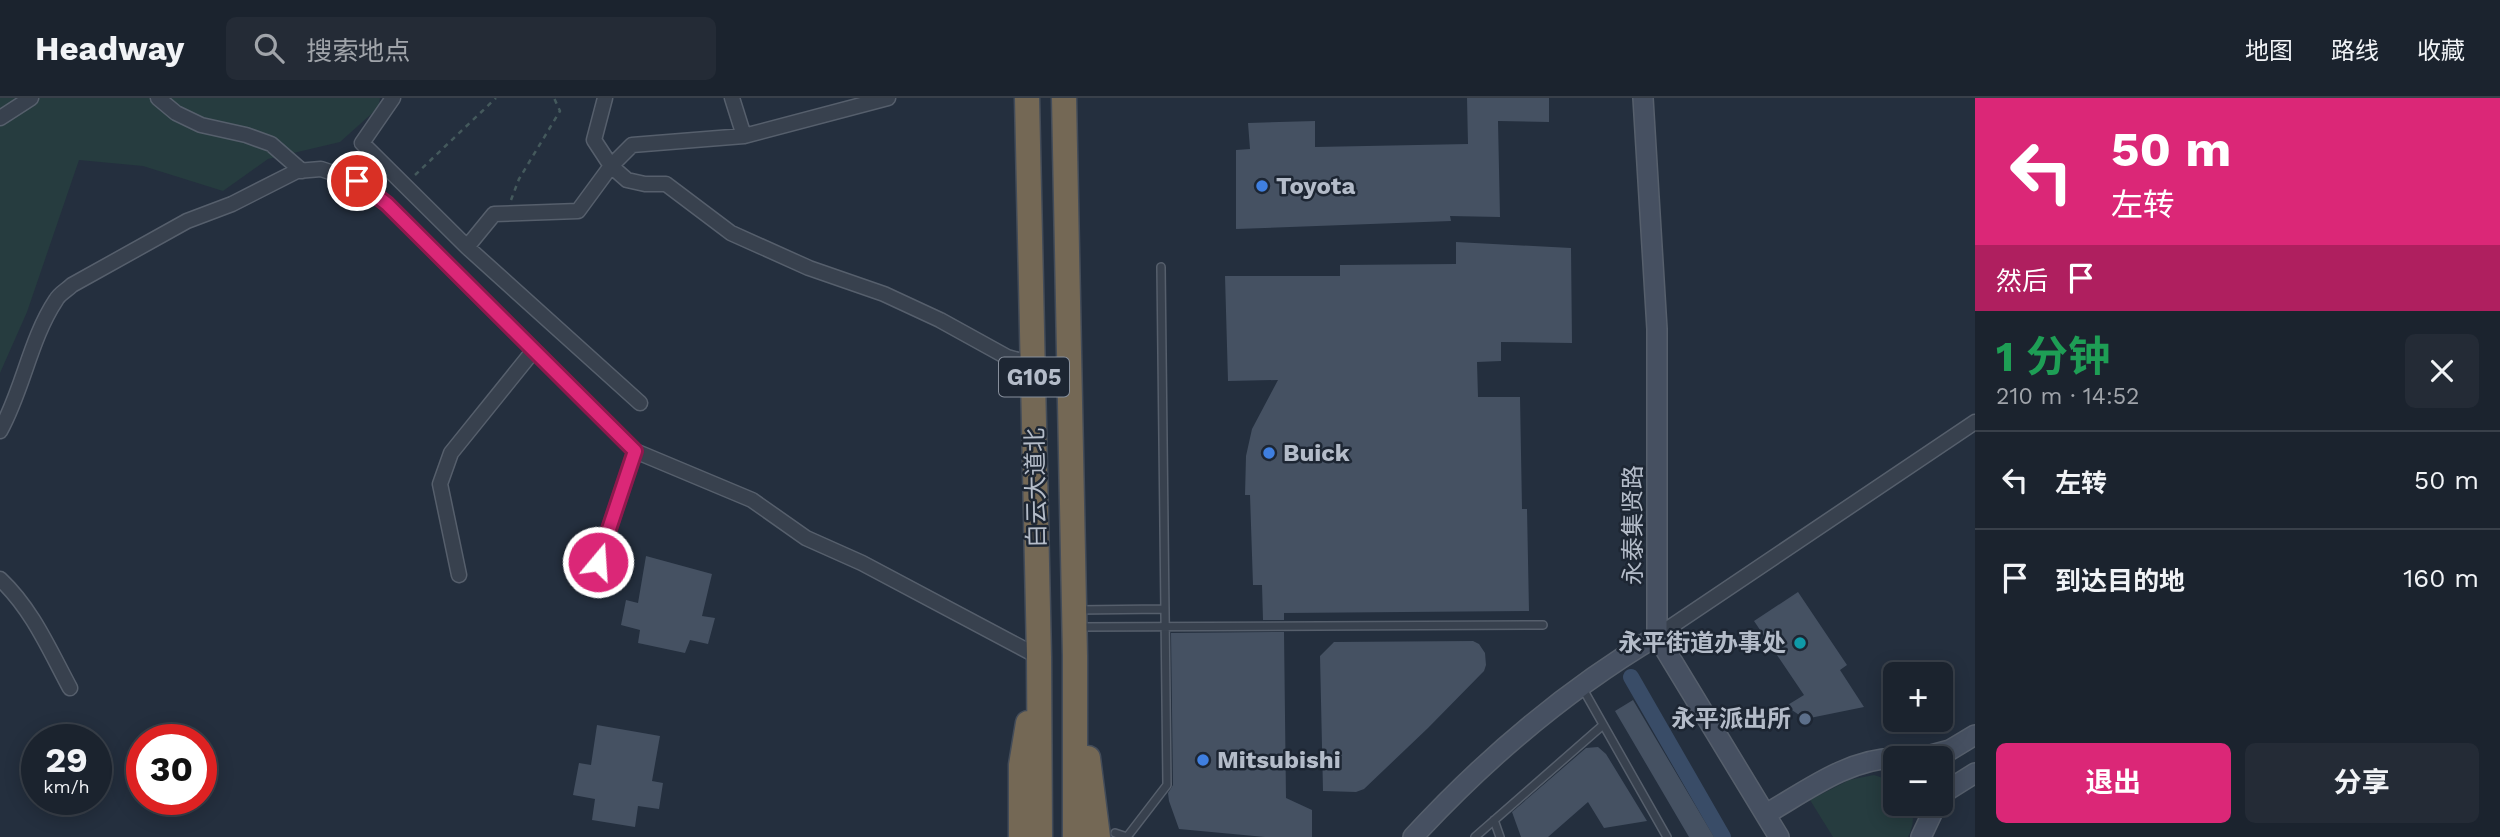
<!DOCTYPE html>
<html lang="zh">
<meta charset="utf-8">
<style>
body{margin:0;font-family:"Work Sans","Noto Sans SC",sans-serif;background:#242b36;color:#f1f3f6;height:100vh;display:flex;flex-direction:column;font-size:26px;white-space:nowrap}
*{box-sizing:border-box;margin:0}
p{font-size:23px;color:#a0a4aa}
.icon{flex:none;width:38px;height:38px;fill:none;stroke:currentColor;stroke-width:2;stroke-linecap:round;stroke-linejoin:round}
.map{position:relative;flex:1;overflow:hidden}
.details{display:flex;flex-direction:column;background:#1b232e;width:525px}
.details>*{flex:none}
.top-card{background:#db2777;color:#fff;overflow:hidden}
.tools{position:absolute;left:1883px;top:564px;display:grid;gap:14px}
.tools a{display:grid;place-items:center;width:70px;height:70px;border-radius:10px;background:#1b232e;box-shadow:0 4px 18px #0003,0 0 0 2px #39404a;font-size:35px}
.speed{position:absolute;left:21px;top:626px;display:flex;gap:14px;font-size:35px;font-weight:700;text-align:center}
.speed>*{display:grid;place-content:center;width:91px;height:91px;border-radius:50%;background:#1b232e;box-shadow:0 4px 18px #0003,0 0 0 2px #39404a;line-height:1}
.speed small{font-size:18px;font-weight:400}
.speed .limit{border:10px solid #d22;background:#fff;color:#111}
.pin{position:absolute;display:grid;place-items:center;width:60px;height:60px;color:#fff;margin:-30px;border:4px solid #fff;border-radius:50%;box-shadow:0 2px 7px #0007}
.me{position:absolute;width:77px;margin:-38px;rotate:18deg;stroke-linejoin:round;filter:drop-shadow(0 0 5px #0008)}
.turn{display:flex;align-items:center;gap:24px;height:147px;padding:0 21px;font-size:32px}
.turn .icon{width:91px;height:91px;stroke-width:2.5}
.turn b{display:block;font-size:49px;line-height:60px}
.then{display:flex;align-items:center;height:66px;padding:0 21px;background:#0003;gap:14px;font-size:26px}
.round{display:grid;place-items:center;flex:none;width:74px;height:74px;border-radius:10px;background:#242b36}
.summary{display:flex;align-items:center;justify-content:space-between;height:119px;padding:0 21px}
h1{font-size:42px;font-weight:700;line-height:52px;color:#1e9e55}
.primary-button{display:flex;gap:14px;margin-top:auto;padding:14px 21px}
.primary-button a{flex:1;height:80px;border-radius:10px;background:#db2777;color:#fff;font-size:28px;font-weight:700;line-height:80px;text-align:center}
.primary-button a+a{background:#242b36;color:#f1f3f6}
ul{padding:0;list-style:none}
li{display:flex;align-items:center;gap:21px;height:98px;padding:0 21px;border-top:2px solid #39404a}
li div{flex:1}
li b{display:block;font-size:26px}
li em{font-style:normal}
header{display:flex;align-items:center;gap:42px;box-sizing:border-box;height:98px;padding:0 35px;background:#1b232e;border-bottom:2px solid #39404a}
header strong{font-size:33px}
nav{display:flex;gap:38px;margin-inline-start:auto;font-size:24px}
.search{width:490px;height:63px;background:#242b36;display:flex;align-items:center;gap:18px;box-sizing:border-box;padding:0 24px;border-radius:10px;color:#a0a4aa;font-size:26px}
main{display:flex;flex:1;min-height:0}
.map>svg:first-child{display:block}
.green{fill:#263c3f}
.lines{fill:none;stroke-linecap:round;stroke-linejoin:round}
.canal{stroke:#394c67;stroke-width:16}
.building{fill:#455162}
.lane-casing{stroke:#565f6c;stroke-width:10}
.street-casing{stroke:#565f6c;stroke-width:17}
.secondary-casing{stroke:#565f6c;stroke-width:22}
.highway-casing{stroke:#434c59;stroke-width:27}
.path{stroke:#44595c;stroke-width:2.5;stroke-dasharray:5 5;stroke-linecap:butt}
.lane{stroke:#38414e;stroke-width:7}
.street{stroke:#38414e;stroke-width:14}
.secondary{stroke:#465061;stroke-width:19}
.highway{stroke:#746855;stroke-width:24}
.route-casing{stroke:#8e194d;stroke-width:18}
.route{stroke:#db2777;stroke-width:12}
.shop-dot{fill:#3f7fe0;stroke:#1d2633;stroke-width:2.5}
.culture-dot{fill:#0f9aa8;stroke:#1d2633;stroke-width:2.5}
.service-dot{fill:#5c6f8a;stroke:#1d2633;stroke-width:2.5}
.labels{text-anchor:middle;stroke-width:5;stroke-linejoin:round;paint-order:stroke}
.shield{fill:#1d2633;stroke:#878f9c;stroke-width:2}
.shield-label{font-size:23px;font-weight:bold;fill:#b4bcc9}
.poi-label{font-size:24px;font-weight:bold;fill:#b4bcc9;stroke:#1d2633;text-anchor:start}
.street-label{font-size:24px;fill:#b4bcc9;stroke:#1d2633}
</style>
<header>
<strong>Headway</strong>
<div class="search"><svg class="icon" aria-label="search" viewBox="0 0 24 24"><circle cx="10" cy="10" r="6"/><path d="M15 15l6 6"/></svg>搜索地点</div>
<nav><a>地图</a><a>路线</a><a>收藏</a></nav>
</header>
<main>
<div class="map">
<svg width="1975" height="739" viewBox="0 0 1975 739">
<rect width="100%" height="100%" fill="#242f3e"/>
<path class="green" d="M0,0H380L378,10L340,44L268,61L223,93L143,68L79,62L27,214L0,275Z
M1874,677L1895,684V705H1911C1914,717 1914,728 1908,739H1833L1810,702L1849,682Z"/>
<g class="lines">
<path class="canal" d="M1631,579L1723,739"/>
</g>
<path class="building" d="M1467,0H1549V24L1498,23L1500,119L1450,118L1451,123L1236,131V52L1250,51L1248,25L1315,23V49L1468,46Z
M1456,144L1571,150L1572,245L1501,244V263L1477,264L1478,299H1520L1522,411H1527L1529,513L1284,515V522H1263L1262,487H1253L1250,397H1245L1246,358L1252,331L1278,282L1228,283L1225,178H1340V167L1456,166Z
M646,458L712,476L702,518L715,520L708,546L690,542L685,555L638,545L640,532L621,527L626,502L638,505Z
M1798,494L1847,567L1840,572L1864,609L1805,621L1786,608L1804,597L1754,523Z
M1284,534L1286,700L1312,712V739H1265L1179,731L1169,703L1168,695L1173,687L1171,535Z
M1473,543L1479,546L1485,555L1486,567L1484,573L1428,630L1364,691L1356,694L1323,693L1320,558L1334,544Z
M1633,602L1714,739H1689L1615,613Z
M597,627L660,638L652,683L663,685L659,711L638,708L635,729L592,722L595,701L573,697L579,665L591,667Z
M1598,649L1606,656L1647,723L1604,730L1588,704L1548,739H1521L1512,714L1586,650Z"/>
<g class="lines">
<defs>
<path id="lane" d="M1078,512L1164,511
M1078,529L1543,527
M1583,591L1667,739
M1494,722L1500,739
M1115,735L1127,739L1167,687L1161,169
M1475,739L1603,627"/>
<path id="street" d="M158,0L176,15L201,27L246,37L271,46L302,73
M393,0L362,45L467,149L640,305
M605,0L594,42L611,68L627,82L645,86H666L731,135L809,170L884,196L940,222L1007,259L1033,266
M732,0L744,38
M0,20L31,0
M467,149L494,116L578,113L611,68L632,47L744,38L888,0
M0,333C23,292 30,241 56,202C59,196 67,192 72,187L187,123L232,106L297,73L321,71L357,83L387,106L635,353L752,402L806,440L862,465L1039,559
M598,464L635,353
M459,477L440,386L451,355L534,252
M0,481C32,511 49,551 70,590
M1657,538L1975,324"/>
<path id="secondary" d="M1643,0L1657,231V538
M1657,538L1779,739
M1920,660L1950,652L1975,637
M1941,701L1948,692L1975,675
M1766,716C1806,693 1848,661 1895,660
M1413,739C1485,661 1566,592 1657,538
M1921,739L1937,705"/>
<path id="highway" d="M1027,0L1039,559L1040,739
M1064,0L1075,558V739
M1088,660L1098,739
M1021,739V667L1028,625"/>
</defs>
<use href="#lane" class="lane-casing"/>
<use href="#street" class="street-casing"/>
<use href="#secondary" class="secondary-casing"/>
<use href="#highway" class="highway-casing"/>
<path class="path" d="M415,77L496,0
M511,102L519,81L560,13L554,0"/>
<use href="#lane" class="lane"/>
<use href="#street" class="street"/>
<use href="#secondary" class="secondary"/>
<use href="#highway" class="highway"/>
</g>
<g class="lines">
<defs>
<path id="route" d="M357,83L387,106L635,353L598,464"/>
</defs>
<use href="#route" class="route-casing"/>
<use href="#route" class="route"/>
</g>
<g class="shop-dot">
<circle cx="1262" cy="88" r="7"/>
<circle cx="1269" cy="355" r="7"/>
<circle cx="1203" cy="662" r="7"/>
</g>
<circle class="culture-dot" cx="1800" cy="545" r="7"/>
<circle class="service-dot" cx="1805" cy="621" r="7"/>
<g class="labels">
<rect class="shield" x="999" y="259.5" width="70" height="39" rx="5"/>
<g class="shield-label">
<text x="1034" y="287">G105</text>
</g>
<g class="poi-label">
<text x="1276" y="96">Toyota</text>
<text x="1283" y="363">Buick</text>
<text x="1786" y="553" text-anchor="end">永平街道办事处</text>
<text x="1791" y="629" text-anchor="end">永平派出所</text>
<text x="1217" y="670">Mitsubishi</text>
</g>
<g class="street-label">
<text transform="translate(1036 390) rotate(-91)" y="8">白云大道北</text>
<text transform="translate(1633 427) rotate(-90)" y="8">永泰集贤路</text>
</g>
</g>
</svg>
<div class="tools">
<a>+</a>
<a>−</a>
</div>
<div class="speed"><div>29<small>km/h</small></div><div class="limit">30</div></div>
<div class="pin" style="left:357px;top:83px;background:#d93025"><svg class="icon" aria-label="arrive" viewBox="0 0 24 24"><path d="M6 21V4h12l-3 4 3 4H6"/></svg></div>
<svg class="me" style="left:598px;top:464px" viewBox="-20 -20 40 40"><circle r="17" fill="#db2777" stroke="#fff" stroke-width="3"/><path d="M0-11L8 9 0 5-8 9z" fill="#fff"/></svg>
</div>
<section class="details">
<div class="top-card">
<div class="turn"><svg class="icon" aria-label="left" viewBox="0 0 24 24"><path d="M17 20v-9H6M10 6l-5 5 5 5"/></svg><div><b>50 m</b>左转</div></div>
<div class="then">然后<svg class="icon" aria-label="arrive" viewBox="0 0 24 24"><path d="M6 21V4h12l-3 4 3 4H6"/></svg></div>
</div>
<div class="summary"><div><h1>1 分钟</h1><p>210 m · 14:52</p></div><a class="round"><svg class="icon" aria-label="close" viewBox="0 0 24 24"><path d="M6 6l12 12M18 6L6 18"/></svg></a></div>
<ul>
<li><svg class="icon" aria-label="left" viewBox="0 0 24 24"><path d="M17 20v-9H6M10 6l-5 5 5 5"/></svg><div><b>左转</b></div><em>50 m</em></li>
<li><svg class="icon" aria-label="arrive" viewBox="0 0 24 24"><path d="M6 21V4h12l-3 4 3 4H6"/></svg><div><b>到达目的地</b></div><em>160 m</em></li>
</ul>
<div class="primary-button"><a>退出</a><a>分享</a></div>
</section>
</main>
